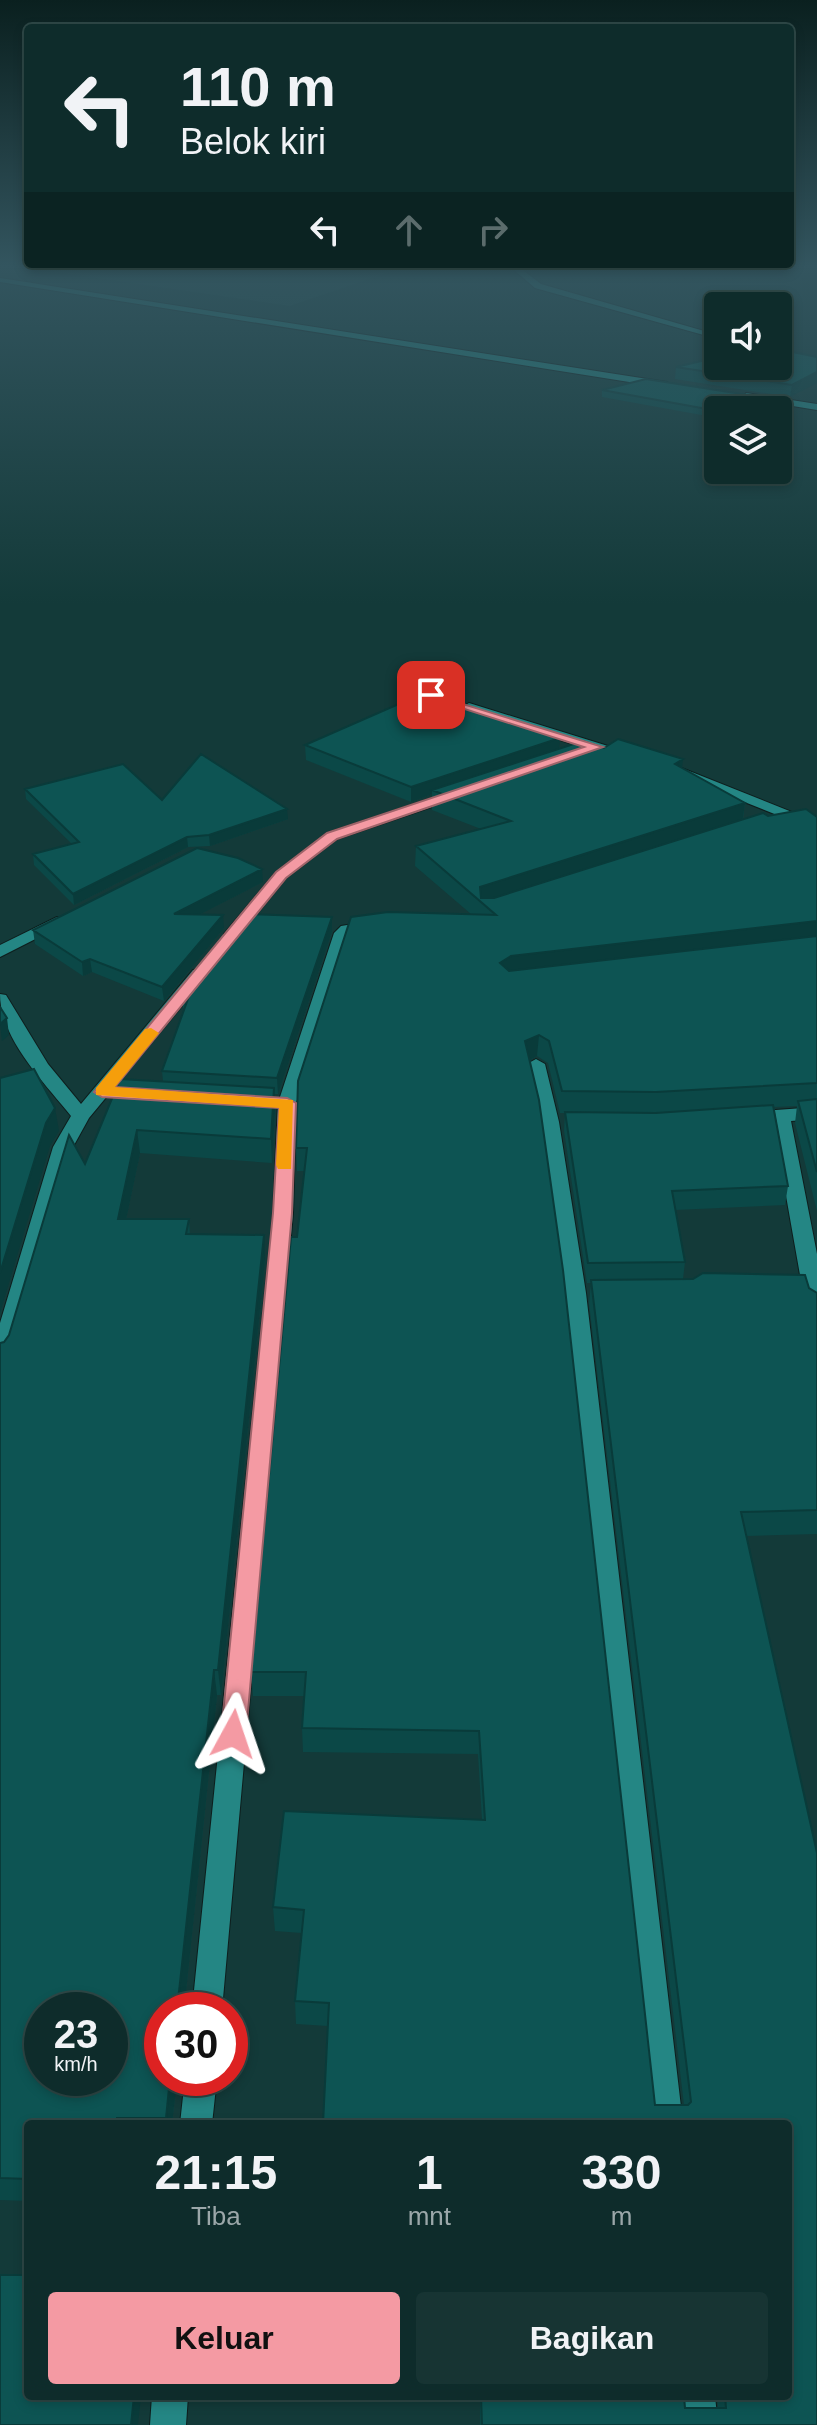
<!DOCTYPE html>
<html lang="id">
<style>
body{margin:0;font-family:Arial,sans-serif;background:#173433;color:#f1f3f6;height:100vh;display:flex;flex-direction:column;font-size:30px;white-space:nowrap}
*{box-sizing:border-box;margin:0}
p{font-size:26px;color:#9ba7a9}
.icon{flex:none;width:44px;height:44px;fill:none;stroke:currentColor;stroke-width:2;stroke-linecap:round;stroke-linejoin:round}
.map{position:relative;flex:1;overflow:hidden}
.side{position:absolute;left:24px;top:2120px;width:768px;height:280px;display:flex;flex-direction:column;background:#0e2c2b;border-radius:8px;box-shadow:0 4px 12px #0003,0 0 0 2px #2e4847}
.side>*{flex:none}
.hud{position:absolute;left:24px;top:24px;width:770px;height:244px;border-radius:8px;box-shadow:0 4px 12px #0003,0 0 0 2px #2e4847;background:#0e2c2b;color:#f1f3f6;overflow:hidden}
.tools{position:absolute;left:704px;top:292px;display:grid;gap:16px}
.tools a{display:grid;place-items:center;width:88px;height:88px;border-radius:8px;background:#0e2c2b;box-shadow:0 4px 12px #0003,0 0 0 2px #2e4847;font-size:40px}
.speed{position:absolute;left:24px;top:1992px;display:flex;gap:16px;font-size:40px;font-weight:700;text-align:center}
.speed>*{display:grid;place-content:center;width:104px;height:104px;border-radius:50%;background:#0e2c2b;box-shadow:0 4px 12px #0003,0 0 0 2px #2e4847;line-height:1}
.speed small{font-size:20px;font-weight:400}
.speed .limit{border:12px solid #d22;background:#fff;color:#111}
.pin{position:absolute;display:grid;place-items:center;width:68px;height:68px;color:#fff;margin:-34px;border-radius:16px;box-shadow:0 4px 12px #0006}
.me{position:absolute;width:88px;margin:-44px;rotate:5deg;stroke-linejoin:round;filter:drop-shadow(0 0 6px #0008)}
.turn{display:flex;align-items:center;gap:28px;height:168px;padding:0 24px;font-size:36px}
.turn .icon{width:104px;height:104px;stroke-width:2.5}
.turn b{display:block;font-size:56px;line-height:68px}
.lanes{display:flex;align-items:center;height:76px;padding:0 24px;background:#0003;justify-content:center;gap:40px;direction:ltr}
.lanes .off{opacity:.35}
.eta{display:flex;justify-content:space-evenly;align-items:center;height:136px;text-align:center}
.eta b{font-size:48px;font-weight:700;line-height:56px}
.cta{display:flex;gap:16px;margin-top:auto;padding:16px 24px}
.cta a{flex:1;height:92px;border-radius:8px;background:#f49aa3;color:#111;font-size:32px;font-weight:700;line-height:92px;text-align:center}
.cta a+a{background:#173433;color:#f1f3f6}
.map>svg:first-child{display:block}
.built{fill:#1b4746}
.lines{fill:none;stroke-linecap:round;stroke-linejoin:round}
.service-casing{stroke:#0e1e1d;stroke-width:2}
.minor-casing{stroke:#0e1e1d;stroke-width:2}
.service{fill:#248684;fill-rule:evenodd}
.minor{fill:#248684;fill-rule:evenodd}
.wall{fill:#0b4847;fill-rule:evenodd}
.shaded-wall{fill:#093b3a}
.building{fill:#0d5453;stroke:#093b3a;stroke-width:2;fill-rule:evenodd}
.route{fill:#f49aa3;stroke:#9f646a;stroke-width:2}
.slow{fill:#f59e0b}
</style>
<div class="map">
<svg width="817" height="2425" viewBox="0 0 817 2425">
<rect width="100%" height="100%" fill="#133a39"/>
<path class="built" d="M0,264H413L290,306Z"/>
<g class="lines">
<defs>
<path id="service" d="M507,264H515L541,284L718,335V339L535,288Z"/>
<path id="minor" d="M0,278L667,382L671,385L667,388L0,282Z
M746,393L817,404V410L743,398Z
M469,703L608,746L610,749L598,752L464,710L462,707Z
M669,763L817,822V831L664,770V764Z
M456,790L461,791V797L337,839L286,878L238,937H226L224,934L276,872L327,833Z
M57,917L63,919V925L0,957V945Z
M372,921L380,926L378,929L349,935L296,1103L293,1213L222,2010H192L273,1213L278,1103L334,933L341,926Z
M199,969L207,974L205,978L89,1118L73,1147L11,1359L8,1364L0,1367V1323L53,1147L71,1116C44,1082 0,1039 0,994L6,995L48,1064L81,1104L193,970Z
M536,1059L545,1064L559,1122L586,1293L683,2124H651L564,1293L541,1122L527,1064Z
M817,1107V1119L791,1121L817,1254V1316L806,1309L773,1122L750,1124L741,1118L750,1112Z
M185,2078H217L212,2124H180Z
M152,2396H188L186,2425H150Z
M679,2396H715L718,2425H682Z"/>
</defs>
<use href="#service" class="service-casing"/>
<use href="#minor" class="minor-casing"/>
<use href="#service" class="service"/>
<use href="#minor" class="minor"/>
</g>
<path class="wall" d="M817,357L790,397L675,379L676,367Z
M602,390L773,399V406L718,410V418L602,397Z
M305,745L604,748L682,768L745,803L743,819L768,816L817,817V1211L795,1123L797,1106L774,1107L788,1186L785,1205L675,1210L685,1262L683,1279L809,1288L817,1293V1534L746,1536L817,2425H480V2396H684L685,2408H718L717,2396H788V2124H323L328,2026L296,2024L295,2001L302,1933L275,1931L273,1907L482,1820L478,1754L303,1752L302,1728L304,1696H253L251,1672L304,1171H297L296,1148L471,914L415,866L416,846L481,829L432,810V794L411,802L306,760ZM537,1056L548,1063L560,1113H565L564,1131L587,1283H591L589,1303L684,2105H655L530,1060Z
M25,789L162,800L288,819L210,846L188,847L74,905L34,865L33,854L72,844L26,799Z
M263,882L200,914L224,928L164,1001L92,972L83,976L35,944L33,930Z
M332,931L278,1094H274L275,1111L272,1163L140,1153L126,1219H189L190,1234L265,1259L221,1695H217L184,2010H162V2078H177L172,2124H28V2201L0,2200V1343L4,1342L9,1335L85,1164L163,1081L162,1071L185,1009L183,1008L182,993Z"/>
<path class="shaded-wall" d="M817,372V383L790,397L792,385Z
M773,399V406L765,410H752Z
M560,738L559,752L432,790V794L411,802V787Z
M683,759L681,778L675,764Z
M745,803L742,823L485,905L479,900L480,887Z
M287,809L288,819L210,846L209,835Z
M187,837L188,847L74,905L73,894Z
M262,869L263,882L175,927L174,914Z
M223,915L224,928L164,1001L162,987Z
M332,917V931L278,1094L277,1078Z
M817,921V941L510,977L500,963L511,956Z
M90,959L92,972L83,976L82,962Z
M7,1018L9,1035L2,1041L0,1024Z
M539,1035L537,1056L524,1063L525,1041Z
M274,1088L275,1111L272,1163L271,1139Z
M55,1108L59,1131L50,1146L0,1313V1273L46,1123Z
M137,1130L140,1153L121,1243L118,1219Z
M264,1235L265,1259L221,1695L218,1670Z
M214,1670L217,1695L184,2010H177Z
M170,2078H177L172,2124H167L166,2118Z
M134,2396H141L138,2425H131Z"/>
<path class="building" d="M778,349L817,357V372L792,385L676,367L718,357V366H778Z
M646,379L773,399L752,410L718,411L602,390Z
M426,692L560,738L411,787L305,745Z
M618,739L683,759L675,764L745,803L480,887L481,898H494L763,813L768,816L806,809L817,817V921L511,956L500,963L509,971L817,936V1083L656,1092L562,1091L549,1041L539,1035L525,1041L539,1100L563,1270L655,2105H688L691,2102L591,1280L693,1279L703,1273L805,1275L809,1288L817,1293V1510L741,1512L817,1853V2425H482L481,2396H684L685,2408H726L725,2396H788V2124H323L329,2003L295,2001L304,1910L273,1907L284,1811L485,1820L479,1731L302,1728L306,1672H251L291,1237H297L307,1148H296L298,1081L351,917L388,912L496,915L416,846L511,821L432,790L583,741L604,748Z
M201,754L287,809L209,835L187,837L73,894L33,854L79,842L25,789L123,764L162,800Z
M197,848L238,858L262,869L174,914L223,915L162,987L90,959L82,962L33,930Z
M247,914L332,917L277,1078L162,1071L189,996L182,993Z
M0,1007L7,1018L0,1024Z
M34,1069L55,1108L46,1123L0,1273V1078Z
M120,1079L274,1088L271,1139L137,1130L118,1219H189L186,1234L264,1235L218,1670H214L177,2010H162V2078H170L166,2118H117L116,2124H28V2179L0,2178V1343L4,1342L9,1335L69,1135L85,1164ZM42,2010H110V2078H42Z
M817,1099V1172L798,1101Z
M773,1105L788,1186L672,1191L685,1262L588,1263L565,1112L656,1113Z
M0,2275H28V2396H134L131,2425H0Z"/>
<linearGradient id="sky" x2="0" y2="1"><stop stop-color="#0a201f"/><stop offset="0.44" stop-color="#33555f"/><stop offset="1" stop-color="#33555f" stop-opacity="0"/></linearGradient>
<rect width="817" height="604" fill="url(#sky)"/>
<path class="route" d="M427,693L603,747L337,839L286,878L115,1087L287,1098L296,1103L292,1213L246,1734L242,1741L233,1745L224,1741L221,1734L273,1213L279,1108L102,1097L94,1092L276,872L327,833L584,747L427,697Z"/>
<path class="slow" d="M151,1028L159,1033L115,1087L293,1100L291,1169H278L276,1165L279,1108L96,1095V1088L145,1029Z"/>
</svg>
<div class="tools">
<a><svg class="icon" aria-label="sound" viewBox="0 0 24 24"><path d="M4 9h4l5-4v14l-5-4H4zM17 9q2 3 0 6"/></svg></a>
<a><svg class="icon" aria-label="layers" viewBox="0 0 24 24"><path d="M12 4l9 5-9 5-9-5zM3 14l9 5 9-5"/></svg></a>
</div>
<div class="speed"><div>23<small>km/h</small></div><div class="limit">30</div></div>
<div class="pin" style="left:431px;top:695px;background:#d93025"><svg class="icon" aria-label="arrive" viewBox="0 0 24 24"><path d="M6 21V4h12l-3 4 3 4H6"/></svg></div>
<svg class="me" style="left:233px;top:1734px" viewBox="-20 -20 40 40"><path d="M0-17L14 15 0 8-14 15z" fill="#f49aa3" stroke="#fff" stroke-width="4"/></svg>
<div class="hud">
<div class="turn"><svg class="icon" aria-label="left" viewBox="0 0 24 24"><path d="M17 20v-9H6M10 6l-5 5 5 5"/></svg><div><b>110 m</b>Belok kiri</div></div>
<div class="lanes"><svg class="icon" aria-label="left" viewBox="0 0 24 24"><path d="M17 20v-9H6M10 6l-5 5 5 5"/></svg><svg class="icon off" aria-label="ahead" viewBox="0 0 24 24"><path d="M12 20V5M6 11l6-6 6 6"/></svg><svg class="icon off" aria-label="right" viewBox="0 0 24 24"><path d="M7 20v-9h11M14 6l5 5-5 5"/></svg></div>
</div>
<section class="side">
<div class="eta">
<div><b>21:15</b><p>Tiba</p></div>
<div><b>1</b><p>mnt</p></div>
<div><b>330</b><p>m</p></div>
</div>
<div class="cta"><a>Keluar</a><a>Bagikan</a></div>
</section>
</div>
